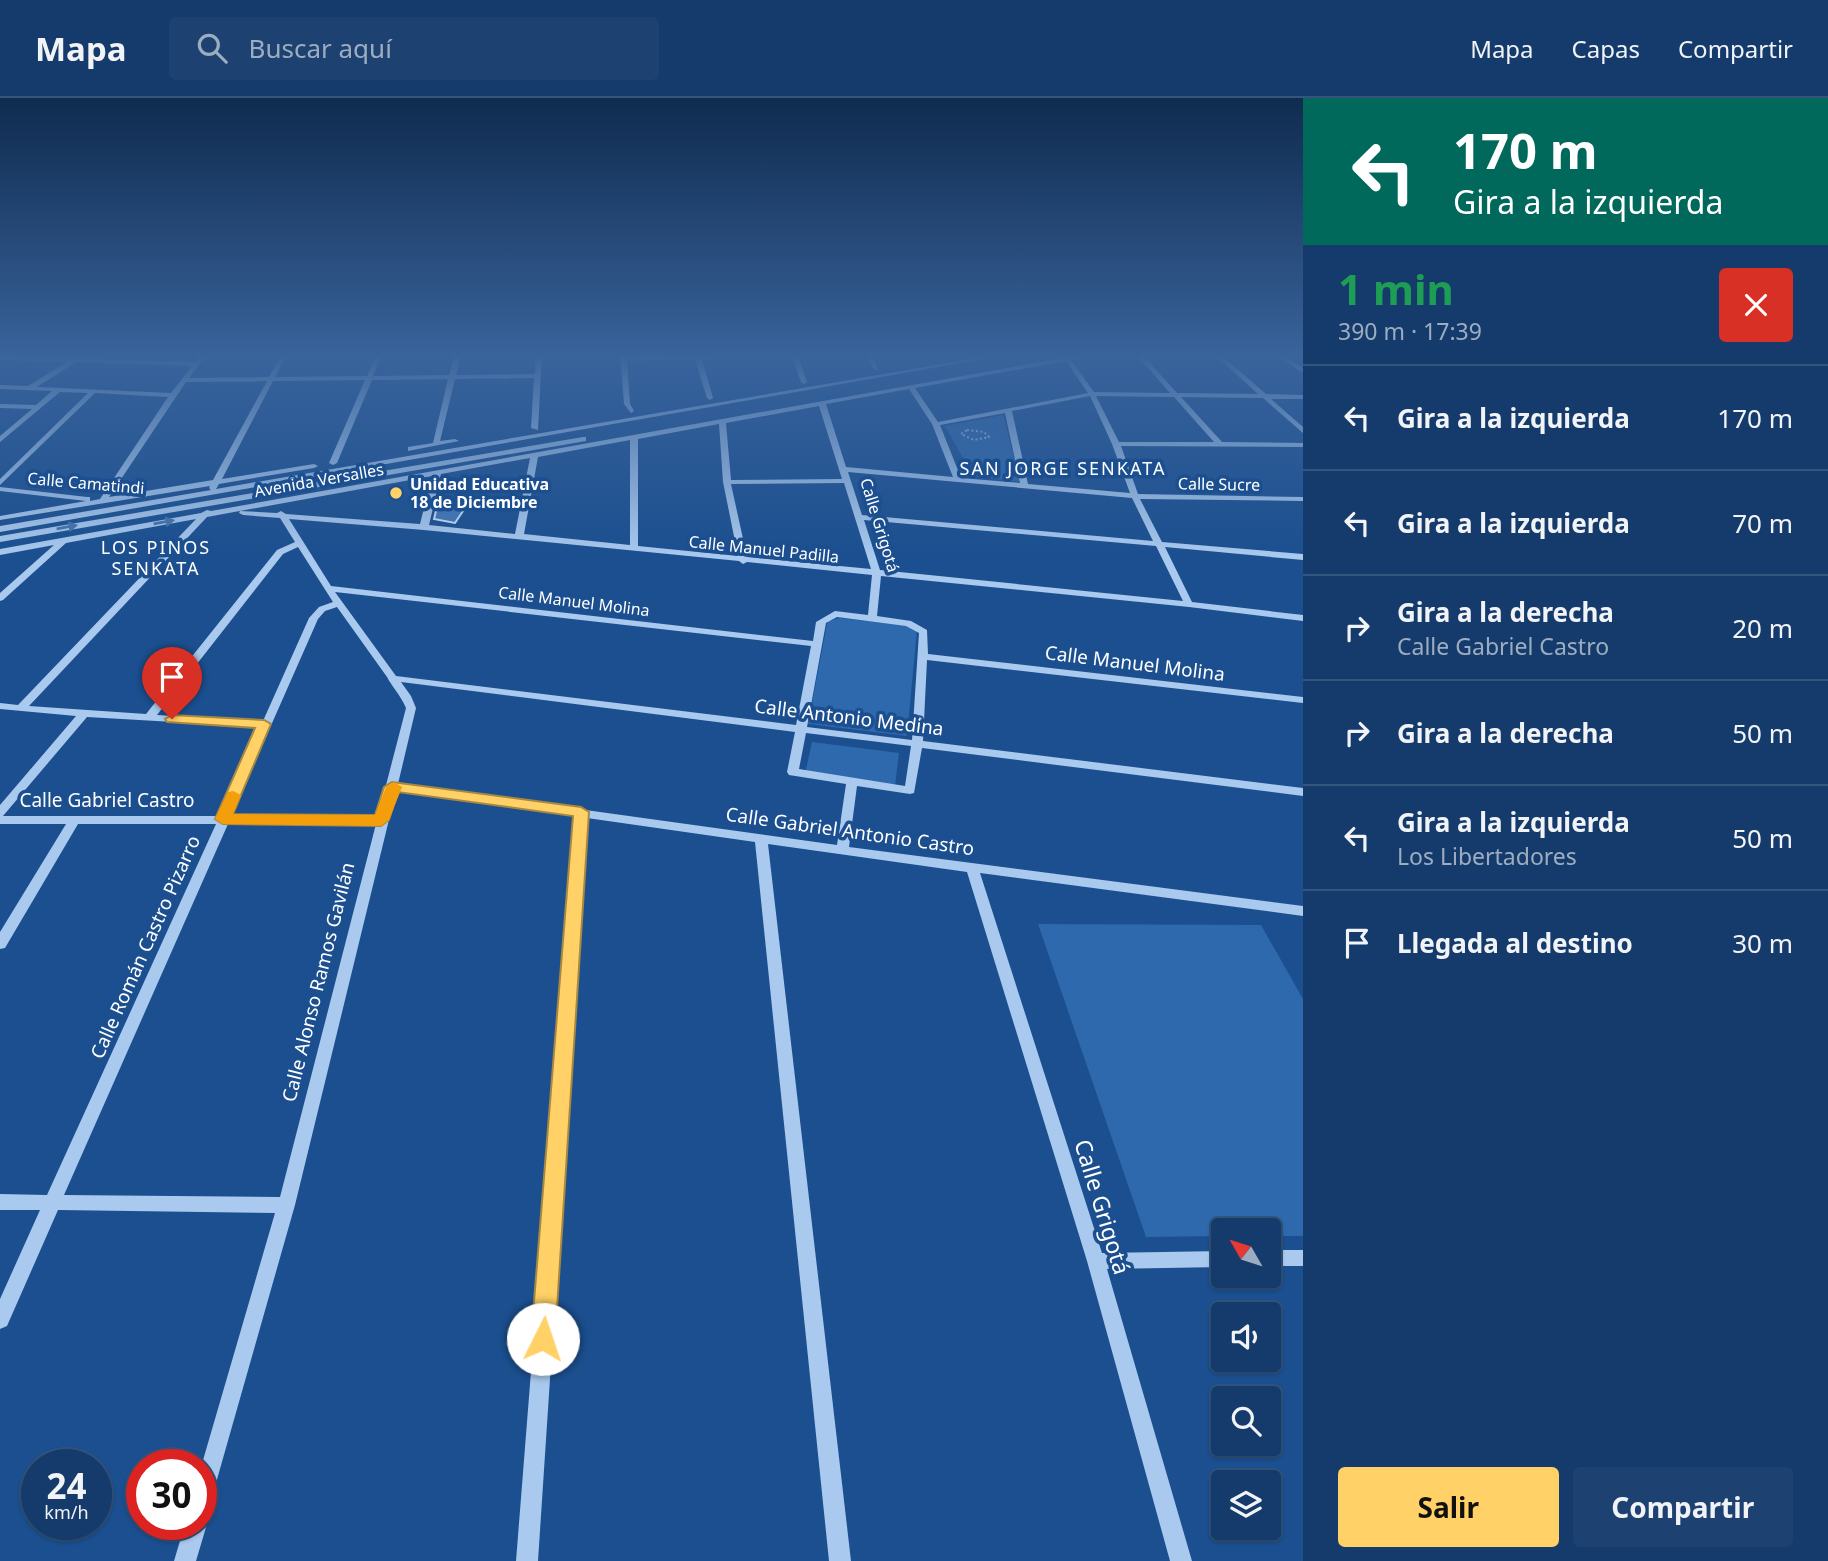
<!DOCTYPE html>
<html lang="es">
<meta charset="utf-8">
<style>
body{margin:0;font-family:"Noto Sans",sans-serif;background:#1d4271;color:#f1f3f6;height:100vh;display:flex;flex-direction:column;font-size:26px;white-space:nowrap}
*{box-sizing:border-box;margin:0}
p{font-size:23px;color:#9dadc1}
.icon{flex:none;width:38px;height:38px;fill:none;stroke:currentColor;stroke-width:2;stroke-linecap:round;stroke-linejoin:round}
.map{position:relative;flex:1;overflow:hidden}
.panel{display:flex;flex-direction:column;background:#143b6b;width:525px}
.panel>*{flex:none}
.top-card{background:#00695c;color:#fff;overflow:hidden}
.needle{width:46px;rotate:309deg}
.tools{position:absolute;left:1211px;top:1120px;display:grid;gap:14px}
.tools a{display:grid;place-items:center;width:70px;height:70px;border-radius:7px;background:#143b6b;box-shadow:0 2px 5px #0004,0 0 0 2px #33557e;font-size:35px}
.speed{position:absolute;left:21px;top:1351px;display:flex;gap:14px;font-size:35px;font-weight:700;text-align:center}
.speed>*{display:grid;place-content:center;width:91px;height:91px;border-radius:50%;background:#143b6b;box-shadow:0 2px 5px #0004,0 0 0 2px #33557e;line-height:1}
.speed small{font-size:18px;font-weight:400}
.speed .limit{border:10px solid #d22;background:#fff;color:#111}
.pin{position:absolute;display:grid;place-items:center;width:60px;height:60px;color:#fff;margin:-72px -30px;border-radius:50% 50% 50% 0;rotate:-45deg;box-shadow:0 0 7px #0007}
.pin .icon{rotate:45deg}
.me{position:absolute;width:77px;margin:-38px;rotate:4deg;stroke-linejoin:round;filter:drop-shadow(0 0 5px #0008)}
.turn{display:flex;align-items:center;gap:24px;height:147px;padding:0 35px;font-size:32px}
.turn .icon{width:91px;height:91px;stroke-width:2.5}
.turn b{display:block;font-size:49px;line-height:60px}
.round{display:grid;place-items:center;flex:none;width:74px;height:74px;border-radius:7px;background:#1d4271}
.overview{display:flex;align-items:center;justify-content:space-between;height:119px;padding:0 35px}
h1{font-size:42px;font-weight:700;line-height:52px;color:#1e9e55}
.action{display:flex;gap:14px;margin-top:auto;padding:14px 35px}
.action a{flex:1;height:80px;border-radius:7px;background:#ffd166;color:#111;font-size:28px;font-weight:700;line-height:80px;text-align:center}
.action a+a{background:#1d4271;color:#f1f3f6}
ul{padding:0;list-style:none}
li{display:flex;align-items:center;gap:21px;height:105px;padding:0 35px;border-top:2px solid #33557e}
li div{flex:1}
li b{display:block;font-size:26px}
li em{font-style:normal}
header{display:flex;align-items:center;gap:42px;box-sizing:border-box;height:98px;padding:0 35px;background:#143b6b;border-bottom:2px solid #33557e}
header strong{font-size:33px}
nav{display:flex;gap:38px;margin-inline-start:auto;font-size:24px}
.search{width:490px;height:63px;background:#1d4271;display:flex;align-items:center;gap:18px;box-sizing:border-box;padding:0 24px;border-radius:7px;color:#9dadc1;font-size:26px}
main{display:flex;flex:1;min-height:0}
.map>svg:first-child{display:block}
.green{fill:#2e69ad}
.building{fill:#4478b7;stroke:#cfe3fa;stroke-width:2}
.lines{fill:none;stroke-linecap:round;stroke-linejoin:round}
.path{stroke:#a9c9ee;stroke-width:2;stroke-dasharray:2 2.5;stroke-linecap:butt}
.minor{fill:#a9c9ee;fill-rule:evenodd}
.oneway{fill:#4674ac}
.route{fill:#ffd166;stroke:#a68842;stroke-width:2}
.slow{fill:#f59e0b}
.poi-dot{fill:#ffd166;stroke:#1b4f8f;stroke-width:2.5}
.labels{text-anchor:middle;stroke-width:7;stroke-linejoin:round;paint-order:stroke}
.far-street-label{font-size:16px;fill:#fff;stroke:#1b4f8f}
.far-poi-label{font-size:16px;font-weight:bold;fill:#fff;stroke:#1b4f8f;text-anchor:start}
.far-neighbourhood-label{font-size:18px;letter-spacing:2px;fill:#fff;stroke:#1b4f8f}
.street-label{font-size:19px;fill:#fff;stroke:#1b4f8f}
.near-street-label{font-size:23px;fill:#fff;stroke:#1b4f8f}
</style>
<header>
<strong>Mapa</strong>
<div class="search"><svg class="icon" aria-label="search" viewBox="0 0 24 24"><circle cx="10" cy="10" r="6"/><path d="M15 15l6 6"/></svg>Buscar aquí</div>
<nav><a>Mapa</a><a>Capas</a><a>Compartir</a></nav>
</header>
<main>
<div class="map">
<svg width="1303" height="1463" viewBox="0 0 1303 1463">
<rect width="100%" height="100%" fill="#1b4f8f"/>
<path class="green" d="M1003,317L1020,384L973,378L945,328Z
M840,520L903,527L917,532L907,638L808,626L827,526L829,523Z
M812,644L899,655L895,688L805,676Z
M1038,826L1261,827L1303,901V1138H1269V1132H1223V1138L1146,1139Z"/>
<path class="building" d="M469,404L455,425L434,421L438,405Z"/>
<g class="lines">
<path class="path" d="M967,332L984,334L989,339L974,342L961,336Z"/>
<path class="minor" d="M202,255H208L189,280L269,279L282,255H288L275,279L367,278L377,255H383L373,278L449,277L455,255H461L456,277L535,276L536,255H542L538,332L531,330L534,280L455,281L440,343L455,341L459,343L408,353V349L433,345L448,281L372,282L337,365L333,367L329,365L365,282L273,283L222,381L314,366L318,368L314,370L219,386L216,391L1006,255H1017L0,434V428L211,392L209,390L210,388L0,422V418L86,403L0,393V389L87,399H90V403L100,401L168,299L95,295L0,387V381L88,295L60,294L0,344V338L32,311L0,310V306L36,307L52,293L0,291V287L28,288L67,264L0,262V258L195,264ZM76,264L192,268L171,295L37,289ZM267,283L213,382L109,399L186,284Z
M620,255H626V259L797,255L807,284L804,286L801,284L792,259L702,261L713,300L710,302L707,300L695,261L627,263L630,306L634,313L631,315L624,306Z
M866,255H872L878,272H874Z
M1090,255H1101L1071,262L1094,294L1170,295L1135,255H1141L1177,295L1258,296L1213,255H1219L1266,296L1303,297V301H1271L1303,329V335L1263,300L1181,299L1222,344L1303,345V349L1121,348L1138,396L1303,399V403L1140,401L1162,444L1303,456V462L1165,449L1192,504L1303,517V523L1189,509L881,478L877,518L911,523L927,532L928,556L1303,599V605L927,562L923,643L1303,690V698L922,650L914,695L910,696L857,688L849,749L1303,808V818L980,775L1102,1155L1223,1153V1169L1107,1171L1192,1463H1170L1087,1163L967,774L768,746L851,1463H829L755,744L587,720L538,1463H516L575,718L396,693L295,1107L208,1413L201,1416V1369L275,1115L58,1112L7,1228L0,1231V1201L40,1112H0V1096L47,1097L216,726H78L5,850L0,851V834L66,726H0V707L76,618L0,611V605L18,607L196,421L66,445L3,502L0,503V495L54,447L0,457V451L201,415L207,412L211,413ZM1066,263L1088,295L938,324L915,290ZM909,291L932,326L953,379L846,369L826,306ZM1090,298L1112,346L1130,395L1028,386L1012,313ZM1096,298L1174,299L1214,344H1119ZM819,308L842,381L731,382L726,325ZM1005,315L1020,385L961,380L940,327ZM719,326L723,384L738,458L638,448V341ZM630,342V447L524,436L538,359ZM530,360L515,436L429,427L441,376ZM848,374L1132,400L1153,443L862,417ZM432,378L420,426L286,416L281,413L277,415L240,413L239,415L243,417L280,420L295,444L277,452L146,616L29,608L207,419ZM844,385L871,471L747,459L731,386ZM289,421L424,432L739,463L743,466L747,464L872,477L868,517L835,513L816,524L813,543L331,488ZM864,422L1156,448L1183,503L880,472ZM298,449L333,504L319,509L309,520L263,623L157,617L283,456ZM335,494L811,548L796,627L396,578ZM337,509L387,579C391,587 401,598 406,610L378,718H231L318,521L325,513ZM837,519L906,528L919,535L912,642L807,629L826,525ZM401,584L795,634L787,674L789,677L846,686L837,747L398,686L416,610L411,598ZM87,619L260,629L219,718H3ZM806,635L911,648L905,688L799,671ZM228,726H376L280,1099L64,1097Z
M1273,255H1280L1303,270V275Z
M583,339H586V343L0,444V438Z
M1269,1152H1303V1168H1269Z
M201,1418L207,1426L196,1463H174L185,1426H201Z"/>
</g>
<defs><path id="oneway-solid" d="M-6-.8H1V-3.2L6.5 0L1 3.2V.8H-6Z" transform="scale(1.75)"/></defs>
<g class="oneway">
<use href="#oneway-solid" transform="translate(164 424) rotate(-10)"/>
<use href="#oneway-solid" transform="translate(67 429) rotate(-10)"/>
</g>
<linearGradient id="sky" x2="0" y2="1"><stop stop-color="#0f2b4f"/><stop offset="0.56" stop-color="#39639b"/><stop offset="1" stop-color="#39639b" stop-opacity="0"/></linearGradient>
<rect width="1303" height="459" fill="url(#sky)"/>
<path class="route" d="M172,617L264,622L271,626L233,716L375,717L384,689L392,684L581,709L589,714L555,1241L551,1250L543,1253L534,1250L531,1241L573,718L398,694L389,722L381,728L223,726L215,721L255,630L167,624L165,621Z"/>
<path class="slow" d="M394,684L402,689L389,722L381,728L223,726L215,721L228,694L233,693L241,697L233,716L375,717L386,689Z"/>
<circle class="poi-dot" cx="396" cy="395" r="7"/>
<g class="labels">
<g class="far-street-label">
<text transform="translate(319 382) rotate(-10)" y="6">Avenida Versalles</text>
<text transform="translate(86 385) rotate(5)" y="6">Calle Camatindi</text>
<text transform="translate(1219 386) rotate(1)" y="6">Calle Sucre</text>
<text transform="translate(880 427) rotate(73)" y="6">Calle Grigotá</text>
<text transform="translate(764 451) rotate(6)" y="6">Calle Manuel Padilla</text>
<text transform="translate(574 503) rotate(7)" y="6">Calle Manuel Molina</text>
</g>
<g class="far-poi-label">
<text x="410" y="392">Unidad Educativa<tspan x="410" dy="18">18 de Diciembre</tspan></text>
</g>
<g class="far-neighbourhood-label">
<text x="1063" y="377">SAN JORGE SENKATA</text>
<text x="156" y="456">LOS PINOS<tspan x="156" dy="21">SENKATA</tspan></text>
</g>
<g class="street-label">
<text transform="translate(1135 565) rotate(7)" y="7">Calle Manuel Molina</text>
<text transform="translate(849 619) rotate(7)" y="7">Calle Antonio Medina</text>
<text x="107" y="709">Calle Gabriel Castro</text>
<text transform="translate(850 733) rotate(8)" y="7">Calle Gabriel Antonio Castro</text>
<text transform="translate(145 849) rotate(-66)" y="7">Calle Román Castro Pizarro</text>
<text transform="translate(318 884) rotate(-76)" y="7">Calle Alonso Ramos Gavilán</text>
</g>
<g class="near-street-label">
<text transform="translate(1102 1109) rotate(73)" y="8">Calle Grigotá</text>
</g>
</g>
</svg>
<div class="tools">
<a><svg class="needle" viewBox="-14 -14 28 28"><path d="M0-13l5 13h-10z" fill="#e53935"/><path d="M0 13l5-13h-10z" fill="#9dadc1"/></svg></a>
<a><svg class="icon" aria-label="sound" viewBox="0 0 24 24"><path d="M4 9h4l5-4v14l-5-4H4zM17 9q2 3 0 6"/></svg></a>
<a><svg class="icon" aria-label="search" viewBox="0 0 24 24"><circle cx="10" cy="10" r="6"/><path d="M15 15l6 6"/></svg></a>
<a><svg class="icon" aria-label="layers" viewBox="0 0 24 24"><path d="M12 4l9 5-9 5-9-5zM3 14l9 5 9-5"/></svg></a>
</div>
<div class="speed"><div>24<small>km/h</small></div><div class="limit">30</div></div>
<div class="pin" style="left:172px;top:621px;background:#d93025"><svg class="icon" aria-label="arrive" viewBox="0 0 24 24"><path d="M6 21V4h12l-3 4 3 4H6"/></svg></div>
<svg class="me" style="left:543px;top:1241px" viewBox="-20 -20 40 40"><circle r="19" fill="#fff"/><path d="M0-13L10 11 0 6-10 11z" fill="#ffd166"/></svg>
</div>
<section class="panel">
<div class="top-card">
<div class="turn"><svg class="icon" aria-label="left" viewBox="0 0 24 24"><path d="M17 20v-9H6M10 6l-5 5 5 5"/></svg><div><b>170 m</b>Gira a la izquierda</div></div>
</div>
<div class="overview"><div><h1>1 min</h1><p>390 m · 17:39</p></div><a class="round" style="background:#d93025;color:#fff"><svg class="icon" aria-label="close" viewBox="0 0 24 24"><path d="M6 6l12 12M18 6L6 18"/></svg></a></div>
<ul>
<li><svg class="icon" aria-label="left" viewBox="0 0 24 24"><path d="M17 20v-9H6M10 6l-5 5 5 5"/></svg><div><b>Gira a la izquierda</b></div><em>170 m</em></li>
<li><svg class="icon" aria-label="left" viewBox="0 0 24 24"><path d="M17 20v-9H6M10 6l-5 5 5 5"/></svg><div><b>Gira a la izquierda</b></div><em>70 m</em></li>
<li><svg class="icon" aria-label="right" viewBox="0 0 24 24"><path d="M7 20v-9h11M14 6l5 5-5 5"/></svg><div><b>Gira a la derecha</b><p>Calle Gabriel Castro</p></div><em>20 m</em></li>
<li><svg class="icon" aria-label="right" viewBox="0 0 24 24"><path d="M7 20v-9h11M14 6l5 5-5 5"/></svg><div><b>Gira a la derecha</b></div><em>50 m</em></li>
<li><svg class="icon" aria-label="left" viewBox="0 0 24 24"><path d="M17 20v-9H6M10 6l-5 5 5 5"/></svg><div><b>Gira a la izquierda</b><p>Los Libertadores</p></div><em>50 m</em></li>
<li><svg class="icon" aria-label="arrive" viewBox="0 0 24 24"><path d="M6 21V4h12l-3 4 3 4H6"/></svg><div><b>Llegada al destino</b></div><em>30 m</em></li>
</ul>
<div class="action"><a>Salir</a><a>Compartir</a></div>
</section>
</main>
